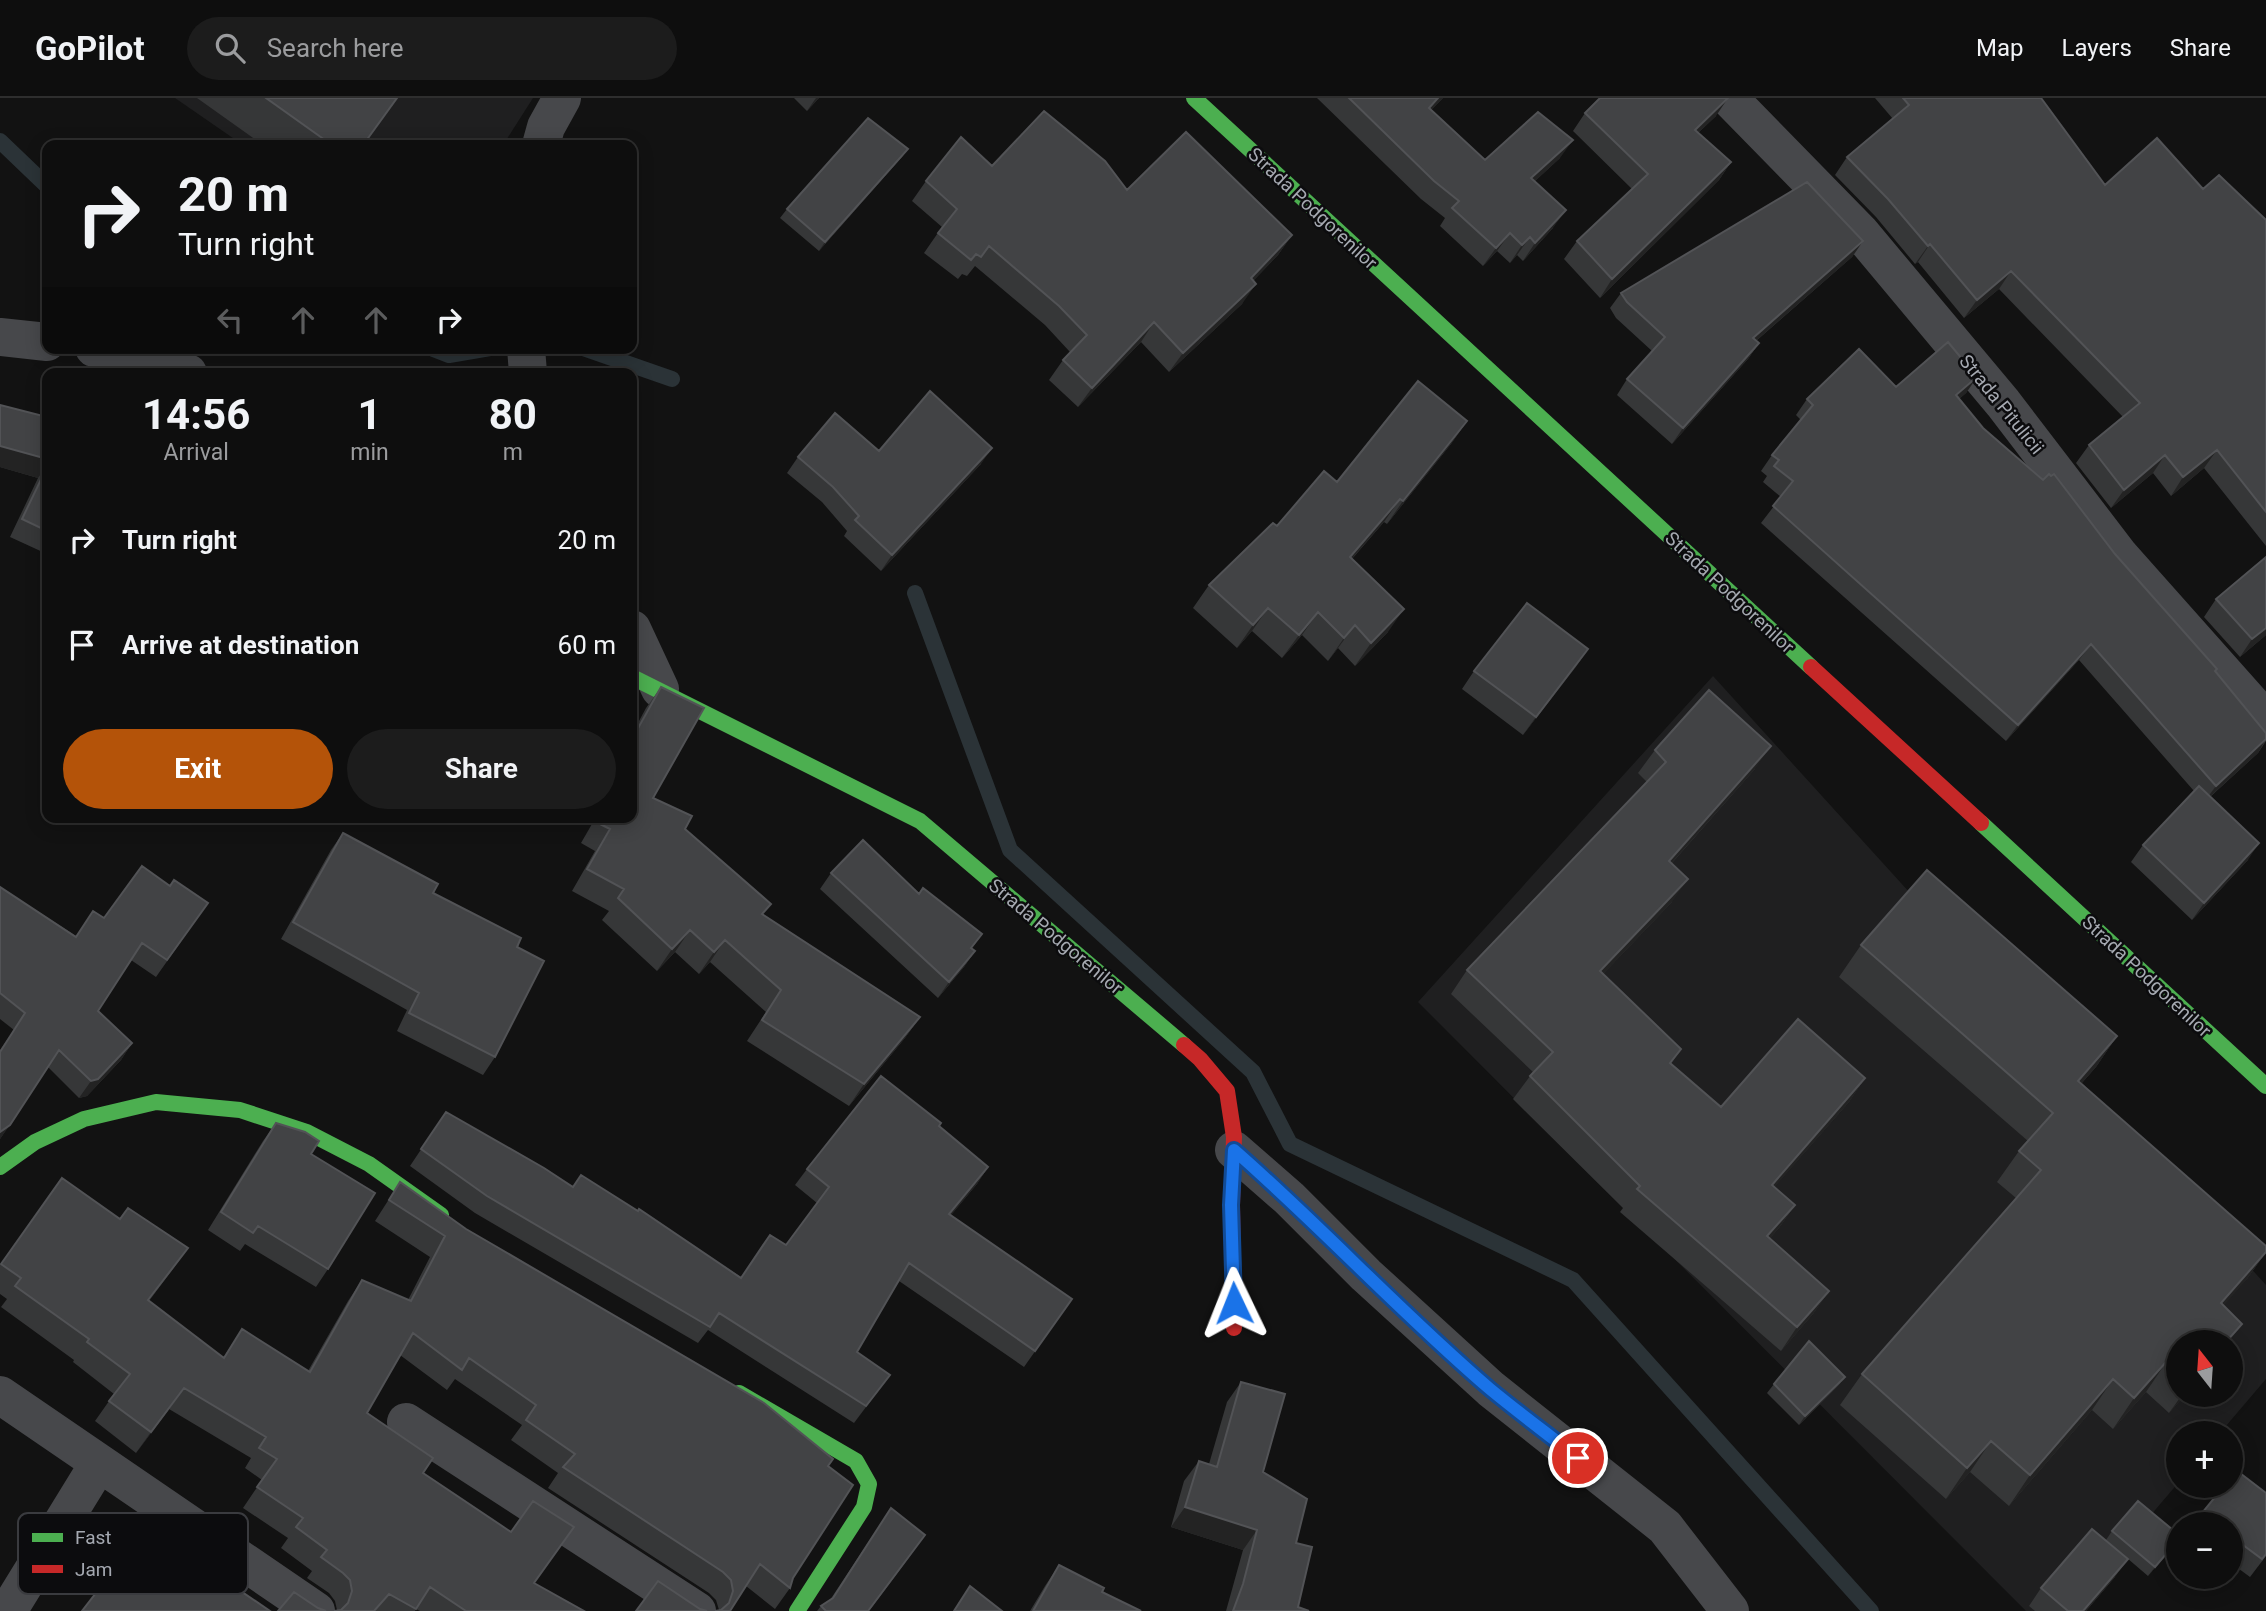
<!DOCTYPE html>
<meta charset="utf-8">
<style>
body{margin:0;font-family:Roboto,sans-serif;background:#1c1c1c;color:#f1f3f6;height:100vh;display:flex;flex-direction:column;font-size:26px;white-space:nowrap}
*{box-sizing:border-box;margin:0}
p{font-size:23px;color:#9b9c9e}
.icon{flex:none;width:38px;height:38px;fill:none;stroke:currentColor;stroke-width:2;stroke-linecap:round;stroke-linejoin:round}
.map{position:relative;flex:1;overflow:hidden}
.drawer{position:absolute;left:42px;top:270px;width:595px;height:455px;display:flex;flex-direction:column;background:#0e0e0e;border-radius:14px;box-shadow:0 4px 18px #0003,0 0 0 2px #2e2e2e}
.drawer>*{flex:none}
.top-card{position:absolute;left:42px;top:42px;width:595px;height:214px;border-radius:14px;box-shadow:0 4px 18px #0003,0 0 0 2px #2e2e2e;background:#0e0e0e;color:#f1f3f6;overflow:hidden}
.needle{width:46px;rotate:343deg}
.fabs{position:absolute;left:2166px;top:1232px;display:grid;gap:14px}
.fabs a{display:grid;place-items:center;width:77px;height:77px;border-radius:50%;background:#0e0e0e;box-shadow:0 4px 18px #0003,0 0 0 2px #2e2e2e;font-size:35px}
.pin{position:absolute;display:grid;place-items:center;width:60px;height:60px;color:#fff;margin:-30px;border:4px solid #fff;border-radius:50%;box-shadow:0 2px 7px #0007}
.me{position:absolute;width:77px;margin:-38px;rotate:358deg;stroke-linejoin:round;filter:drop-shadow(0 0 5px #0008)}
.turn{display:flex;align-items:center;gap:24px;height:147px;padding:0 21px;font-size:32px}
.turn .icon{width:91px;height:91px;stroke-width:2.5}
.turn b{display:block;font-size:49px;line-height:60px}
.lanes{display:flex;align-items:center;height:66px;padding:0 21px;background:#0003;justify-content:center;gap:35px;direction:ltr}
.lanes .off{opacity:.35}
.eta{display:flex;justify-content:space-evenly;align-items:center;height:119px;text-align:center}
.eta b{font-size:42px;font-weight:700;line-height:49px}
.action{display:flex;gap:14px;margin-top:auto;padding:14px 21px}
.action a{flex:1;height:80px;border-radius:42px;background:#b45309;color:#fff;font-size:28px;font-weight:700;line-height:80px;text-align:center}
.action a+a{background:#1c1c1c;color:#f1f3f6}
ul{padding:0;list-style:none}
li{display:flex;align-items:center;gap:21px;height:105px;padding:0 21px}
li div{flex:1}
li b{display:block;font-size:26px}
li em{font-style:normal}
header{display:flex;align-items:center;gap:42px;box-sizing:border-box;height:98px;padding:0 35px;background:#0e0e0e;border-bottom:2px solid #2e2e2e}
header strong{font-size:33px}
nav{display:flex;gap:38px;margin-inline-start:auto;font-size:24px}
.search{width:490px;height:63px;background:#1c1c1c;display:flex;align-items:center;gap:18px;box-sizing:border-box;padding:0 24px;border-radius:38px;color:#9b9c9e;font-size:26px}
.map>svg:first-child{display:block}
.built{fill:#1f1f20;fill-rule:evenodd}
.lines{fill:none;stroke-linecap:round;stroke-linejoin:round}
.stream{stroke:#2b3337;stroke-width:16}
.street{stroke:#47484b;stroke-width:38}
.fast{stroke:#4caf50;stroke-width:16}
.jam{stroke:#c62828;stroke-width:16}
.wall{fill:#363738}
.shaded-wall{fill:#232323}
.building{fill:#424345;stroke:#525356;stroke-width:2}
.route-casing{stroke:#114b97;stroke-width:18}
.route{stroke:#1a73e8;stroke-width:12}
.labels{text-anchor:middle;stroke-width:5;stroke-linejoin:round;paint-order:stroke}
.street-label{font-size:19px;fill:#a5a9b1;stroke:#0c0c0e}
.key{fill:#0c0c0e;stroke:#3a3b3f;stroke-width:2}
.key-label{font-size:19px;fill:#a5a9b1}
</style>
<header>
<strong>GoPilot</strong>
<div class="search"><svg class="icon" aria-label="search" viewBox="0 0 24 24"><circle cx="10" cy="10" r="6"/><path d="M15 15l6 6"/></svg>Search here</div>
<nav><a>Map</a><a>Layers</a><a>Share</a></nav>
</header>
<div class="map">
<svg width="2266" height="1513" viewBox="0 0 2266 1513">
<rect width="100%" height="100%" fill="#121212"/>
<path class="built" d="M175,0H533L503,47H243Z
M1713,578L2266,1187V1281L2220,1335H2179V1384L2069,1513H2026L1418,904ZM2179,1244H2231V1297H2179Z"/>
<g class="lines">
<path class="stream" d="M0,43L47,88
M431,250L449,257L490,250
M583,250L672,281
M915,495L1010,752L1253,974L1290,1046L1573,1182L1871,1513"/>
<path class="street" d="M1729,0L1860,134L2003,305L2120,458L2266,622
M541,47L546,29L562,0
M0,239L47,244
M94,250L164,265L188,275
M526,250L528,275
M632,531L660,591
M1234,1052L1289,1100L1366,1177L1491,1291L1665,1429L1730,1513
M0,1297L316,1513
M406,1324L697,1513
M8,1513L99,1365"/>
<path class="fast" d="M1194,0L1811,569
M632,579L920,723L1184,947
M1981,725L2266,988
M0,1069L35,1044L84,1021L156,1004L240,1012L307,1034L369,1066L441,1117
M739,1295L856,1363L869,1386L864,1409L797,1513"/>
<path class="jam" d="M1811,569L1981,725
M1184,947L1200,961L1227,993L1234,1039L1232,1107L1234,1230"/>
</g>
<path class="wall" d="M197,0H397L363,47H263Z
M794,0H819L807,13Z
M1317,0H1443L1431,12L1485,62L1560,60L1535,83L1553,130L1523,163L1517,157L1510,165L1497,153L1483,168L1440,128L1445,120L1421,101Z
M1875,0H2041L2105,87L2203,91L2266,122V448L2204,370L2171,398L2153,375L2111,410L2076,365L2089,347L2123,319L1999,191L1964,220L1918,164L1915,166L1876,119L1835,77L1847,59L1893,21Z
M1585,15L1716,18L1698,35L1731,64L1719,82L1600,200L1564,161L1577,143L1632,91L1573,33Z
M908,51L901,60L819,153L780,120L787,111Z
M992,68L1127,92L1292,137L1278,157L1253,183L1242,206L1169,274L1141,244L1078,309L1049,282L1063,262L1070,254L1045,227L975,168L967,178L962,176L958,181L924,155L942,129L912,103L926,83Z
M1863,143L1852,159L1756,243L1759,245L1748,261L1672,346L1617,297L1627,281L1652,253L1616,220L1610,210L1621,195Z
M1977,279L1966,295L1959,301L1983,330L2115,456L2216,574L2266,635V643L2258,655L2210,699L2248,762L2192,822L2131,764L2143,747L2194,693L2079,562L2006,643L1761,425L1781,399L1763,384L1767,378L1761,373L1772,357L1801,322L1796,317L1807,301Z
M0,307L47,319V456L10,439L38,380L0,369Z
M1467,323L1451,346L1387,426L1384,424L1352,461L1388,534L1355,568L1338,550L1328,563L1302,537L1282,560L1252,533L1237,550L1193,510L1209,487L1277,428L1337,384Z
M879,353L981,366L881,473L844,438L847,433L822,404L787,375L798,359Z
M2266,459V537L2240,559L2204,519L2216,501Z
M1588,551L1523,637L1462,591L1474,573Z
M661,589L653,700L685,731L764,817L920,919L905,940L849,1008L747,943L766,914L710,864L699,876L675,854L657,873L602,822L609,813L572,793L595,753L581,745L596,719H632V636L646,610Z
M1655,652L1755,671L1672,765V804L1603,876L1681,951L1671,966L1721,1009L1865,980L1849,1004L1774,1089L1795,1107L1779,1130L1770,1140L1829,1193L1813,1216L1781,1253L1620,1114L1623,1110L1513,1001L1533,974L1451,896L1467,872L1647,684L1638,675Z
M343,735L433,795L517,849L495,959L483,977L397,933L407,912L281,841L331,752Z
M831,775L919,796L982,836L972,850L975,853L964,869L938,900L820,791Z
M170,788L208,805L156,879L131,862L98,913L132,945L121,962L87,998L79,1000L48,969L0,1041V952L14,932L0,921V789L76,838L104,820Z
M1861,847L2117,938L2096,969L2081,986L2266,1154L2247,1181L2179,1244V1297H2185L2169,1315L2146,1294L2113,1331L2092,1312L2009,1408L1970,1374L1946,1401L1840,1307L1862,1276L2016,1100L1997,1084L2019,1053L2028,1043L1839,879Z
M446,1014L573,1089L581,1077L741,1179L786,1147L817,1105L795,1087L807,1071L939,1028L988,1069L977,1086L951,1117L1072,1201L1024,1269L899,1183L857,1254L878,1293L854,1325L708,1232L698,1245L475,1115L410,1068Z
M276,1025L311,1056L328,1171L316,1189L245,1146L240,1153L208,1132L263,1043Z
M62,1080L120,1121L188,1150L149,1203L223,1260L242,1231L308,1273L348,1203L362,1182L408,1202L430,1159L375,1123L400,1084L466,1131L828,1368L790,1490L775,1511L746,1488L730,1513L719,1512L716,1502L709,1495L548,1390L558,1375L511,1342L522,1327L455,1281L447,1292L400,1257L367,1315L423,1375L534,1485L584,1513H420L416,1511L415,1513H334L337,1512L335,1503L329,1495L307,1480L312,1473L281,1450L288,1440L243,1410L262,1382L245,1370L251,1360L169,1311L136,1355L95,1323L114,1296L73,1264L74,1262L1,1209L7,1201L0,1196V1167Z
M1845,1279L1838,1288L1799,1327L1767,1295L1774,1286Z
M1241,1284L1263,1374L1296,1445L1298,1509L1309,1513H1226L1243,1452L1171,1429L1184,1383L1199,1363L1209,1366L1227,1304Z
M2266,1395V1458L2250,1479L2231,1465V1426H2195L2202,1415Z
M891,1410L925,1437L907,1462L869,1513H817L821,1508L830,1502Z
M2112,1433L2179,1442L2148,1478L2106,1442Z
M1059,1467L1102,1494L1141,1513H1030L1045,1488Z
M2115,1479L2086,1513H2035L2029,1508L2041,1490Z"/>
<path class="shaded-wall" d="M816,0H819L807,13Z
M1438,0H1443L1416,28L1429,10Z
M1728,0L1716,18L1682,50L1695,32Z
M1573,42L1560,60L1519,98L1531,80Z
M908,51L901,60L819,153L825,144Z
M1731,64L1719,82L1600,200L1612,181Z
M1566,112L1553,130L1523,163L1535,145Z
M1510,135L1497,153L1483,168L1496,150Z
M1292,137L1278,157L1237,200L1251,180Z
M1530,139L1517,157L1510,165L1522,147Z
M1863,143L1852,159L1742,255L1753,240Z
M1930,146L1918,164L1915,166L1928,148Z
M2011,173L1999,191L1964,220L1977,202Z
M1256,186L1242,206L1169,274L1183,255Z
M1154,224L1141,244L1078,309L1092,290Z
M1759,245L1748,261L1672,346L1683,330Z
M1977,279L1966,295L1944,314L1956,297Z
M1467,323L1451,346L1387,426L1403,403Z
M0,348L47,361V367L38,380L0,369Z
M992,350L981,366L881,473L892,457Z
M2217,352L2204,370L2171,398L2183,379Z
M2165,357L2153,375L2111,410L2124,392Z
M1400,401L1384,424L1333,482L1350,459Z
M1268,510L1252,533L1237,550L1253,527Z
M1404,511L1388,534L1355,568L1371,545Z
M1318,514L1302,537L1282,560L1299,537Z
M1355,527L1338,550L1328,563L1344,540Z
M2266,530V537L2240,559L2252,541Z
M2091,546L2079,562L2006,643L2018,627Z
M1588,551L1576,569L1523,637L1536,619Z
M2266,641L2258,655L2204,704L2216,688Z
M1771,648L1755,671L1653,786L1669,763Z
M2259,745L2248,762L2192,822L2204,805Z
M1688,781L1672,804L1584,896L1600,873Z
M690,832L675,854L657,873L672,851Z
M725,842L710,864L699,876L714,854Z
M975,853L964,869L938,900L949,884Z
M920,919L905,940L849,1008L864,986Z
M2117,938L2096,969L2056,1014L2078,983Z
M132,945L121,962L87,998L79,1000L91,983Z
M1865,980L1849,1004L1756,1110L1772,1087Z
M10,1027L0,1041V1034Z
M988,1069L977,1086L938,1133L949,1116Z
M1795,1107L1779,1130L1751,1161L1767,1138Z
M188,1150L173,1171L134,1223L148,1202Z
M2266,1154L2247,1181L2199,1236L2221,1205Z
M1829,1193L1813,1216L1781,1253L1797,1229Z
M2242,1226L2229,1244H2226Z
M2167,1263L2146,1294L2113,1331L2134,1300Z
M1845,1279L1838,1288L1799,1327L1805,1318Z
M2113,1281L2092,1312L2009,1408L2030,1377Z
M184,1290L169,1311L136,1355L151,1334Z
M2182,1297H2185L2169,1315Z
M1991,1343L1970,1374L1946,1401L1967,1370Z
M1185,1409L1257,1432L1243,1452L1171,1429Z
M2179,1441L2174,1448L2148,1478L2155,1469Z
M2128,1461L2115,1479L2086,1513H2083Z"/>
<path class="building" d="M266,0H397L363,47H332Z
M1349,0H1438L1429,10L1485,62L1538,14L1573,42L1531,80L1566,112L1535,145L1530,139L1522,147L1510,135L1496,150L1452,110L1459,103L1434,83Z
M1600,0H1728L1695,32L1731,64L1612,181L1577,143L1648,76L1585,15Z
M1903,0H2041L2105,87L2157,40L2203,91L2219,77L2266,122V414L2217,352L2183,379L2165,357L2124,392L2089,347L2140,305L2011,173L1977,202L1930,146L1928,148L1888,101L1847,59L1909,7Z
M1044,13L1105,63L1127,92L1186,34L1292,137L1251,180L1256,186L1183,255L1154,224L1092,290L1063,262L1087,237L1059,208L989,148L981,159L976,156L971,162L938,135L957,111L926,83L961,39L992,68Z
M868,20L908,51L825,144L787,111Z
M1807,84L1863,143L1753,240L1759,245L1683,330L1627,281L1665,239L1627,204L1621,195Z
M1948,244L1977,279L1956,297L1983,330L2043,382L2049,376L2051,378L2054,376L2115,456L2217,571L2215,573L2266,635V641L2216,688L2091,546L2018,627L1773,408L1793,383L1774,368L1779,362L1772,357L1813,307L1807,301L1859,251L1896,289Z
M1418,283L1467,323L1403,403L1400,401L1350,459L1404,511L1371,545L1355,527L1344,540L1318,514L1299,537L1268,510L1253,527L1209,487L1273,425L1277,428L1324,373L1337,384Z
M930,293L992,350L892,457L855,422L859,418L833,389L798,359L835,315L879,353Z
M0,307L47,319V361L0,348Z
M47,369V433L22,421Z
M2266,459V530L2252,541L2216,501Z
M1527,505L1588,551L1536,619L1474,573Z
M661,589L704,610L653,700L692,718L685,731L771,806L762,816L920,919L864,986L762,922L781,892L725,842L714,854L690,832L672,851L618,800L624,791L587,771L610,731L596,724L599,719H632V641Z
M1709,592L1771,648L1669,763L1688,781L1600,873L1681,951L1670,965L1721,1009L1798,921L1865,980L1772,1087L1795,1107L1767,1138L1829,1193L1797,1229L1637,1091L1640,1088L1530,978L1553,954L1467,872L1666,664L1655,652Z
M2199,688L2259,745L2204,805L2143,747Z
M343,735L438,786L433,795L521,840L517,849L544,863L495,959L409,915L419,895L293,824Z
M863,742L919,796L923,790L982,836L971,850L975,853L949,884L831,775Z
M142,768L170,788L174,782L208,805L167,862L142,845L98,913L132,945L98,981L91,983L59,952L10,1027L0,1034V954L25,915L0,895V789L76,839L93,813L104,820Z
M1927,772L2117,938L2078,983L2266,1148V1154L2221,1205L2242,1226L2226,1244H2179V1273L2167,1263L2134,1300L2113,1281L2030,1377L1991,1343L1967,1370L1862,1276L2041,1072L2019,1053L2053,1015L1861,847Z
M881,978L941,1025L939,1028L988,1069L949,1116L1072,1201L1035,1253L909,1165L857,1254L890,1277L866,1308L719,1215L710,1229L487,1098L421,1051L446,1014L544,1070L573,1089L581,1077L638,1113L639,1111L741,1180L770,1137L786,1147L829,1089L807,1071Z
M276,1025L305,1034L319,1043L311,1056L375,1095L328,1171L258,1128L253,1135L221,1114Z
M62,1080L120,1121L128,1110L188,1150L148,1202L224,1260L242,1231L310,1274L362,1182L411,1203L445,1138L389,1102L400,1084L466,1131L764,1305L833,1361L828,1368L853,1387L793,1480L790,1490L760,1466L730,1513H715L721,1512L729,1505L733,1493L731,1482L723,1474L563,1369L575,1356L526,1322L536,1307L469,1260L462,1272L413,1235L367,1315L433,1360L423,1375L511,1434L533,1403L574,1429L534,1485L584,1513H466L430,1489L416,1511L389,1496L374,1513H334L341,1512L348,1505L352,1493L350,1482L343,1475L321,1459L327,1452L296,1429L303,1420L257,1389L277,1361L259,1350L266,1339L184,1290L151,1334L109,1303L130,1276L87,1244L89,1241L15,1188L21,1180L1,1166Z
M1809,1243L1845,1279L1805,1318L1774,1286Z
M1241,1284L1285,1296L1263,1374L1307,1401L1296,1445L1312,1449L1298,1509L1309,1513H1233L1243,1486L1257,1432L1185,1409L1199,1363L1217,1369Z
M2236,1372L2266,1395V1456L2262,1461L2231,1438V1426H2217L2202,1415L2224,1388H2231V1378Z
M2138,1403L2179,1437V1441L2155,1469L2112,1433Z
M891,1410L925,1437L868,1513H826L821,1508L833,1500Z
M147,1429L270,1513H82Z
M2092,1431L2128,1461L2083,1513H2068L2041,1490Z
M1059,1467L1104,1490L1102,1494L1141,1513H1033Z
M658,1483L700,1511L707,1513H636Z
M970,1488L1002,1513H954Z
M294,1494L318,1510L326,1513H278Z"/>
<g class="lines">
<defs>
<path id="route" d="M1234,1205L1231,1107L1234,1052C1322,1129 1401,1215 1490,1291C1519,1315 1549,1337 1578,1360"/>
</defs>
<use href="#route" class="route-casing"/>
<use href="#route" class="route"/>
</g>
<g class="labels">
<g class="street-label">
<text transform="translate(1313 110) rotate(43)" y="7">Strada Podgorenilor</text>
<text transform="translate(2002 306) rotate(51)" y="7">Strada Pitulicii</text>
<text transform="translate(1730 494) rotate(43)" y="7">Strada Podgorenilor</text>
<text transform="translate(1056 838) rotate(40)" y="7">Strada Podgorenilor</text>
<text transform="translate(2147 878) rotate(43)" y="7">Strada Podgorenilor</text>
</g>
</g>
<rect x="18" y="1415" width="230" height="81" rx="10" class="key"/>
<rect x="32" y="1435" width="31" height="9" fill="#4caf50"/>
<rect x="32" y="1467" width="31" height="8" fill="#c62828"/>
<g class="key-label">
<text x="75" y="1446">Fast</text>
<text x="75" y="1478">Jam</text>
</g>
</svg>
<div class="fabs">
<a><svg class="needle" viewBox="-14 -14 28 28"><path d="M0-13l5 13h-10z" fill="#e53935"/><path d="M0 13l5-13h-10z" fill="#9b9c9e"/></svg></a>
<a>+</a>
<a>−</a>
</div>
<div class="pin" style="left:1578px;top:1360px;background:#d93025"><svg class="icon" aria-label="arrive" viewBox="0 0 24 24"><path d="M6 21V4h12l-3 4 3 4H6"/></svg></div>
<svg class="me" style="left:1234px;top:1205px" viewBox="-20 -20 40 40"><path d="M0-17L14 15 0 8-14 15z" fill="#1a73e8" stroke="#fff" stroke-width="4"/></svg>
<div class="top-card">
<div class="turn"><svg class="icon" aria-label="right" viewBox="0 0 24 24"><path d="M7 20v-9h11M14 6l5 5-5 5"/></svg><div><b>20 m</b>Turn right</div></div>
<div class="lanes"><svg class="icon off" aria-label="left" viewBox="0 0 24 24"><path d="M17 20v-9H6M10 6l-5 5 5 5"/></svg><svg class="icon off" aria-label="ahead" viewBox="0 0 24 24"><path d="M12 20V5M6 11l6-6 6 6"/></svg><svg class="icon off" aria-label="ahead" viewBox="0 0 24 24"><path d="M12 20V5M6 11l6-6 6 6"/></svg><svg class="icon" aria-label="right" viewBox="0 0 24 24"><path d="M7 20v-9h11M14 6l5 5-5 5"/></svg></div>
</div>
<section class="drawer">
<div class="eta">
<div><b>14:56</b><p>Arrival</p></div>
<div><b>1</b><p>min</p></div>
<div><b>80</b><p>m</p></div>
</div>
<ul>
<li><svg class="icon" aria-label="right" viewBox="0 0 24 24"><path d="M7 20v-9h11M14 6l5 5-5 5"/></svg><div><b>Turn right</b></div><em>20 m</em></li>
<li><svg class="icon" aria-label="arrive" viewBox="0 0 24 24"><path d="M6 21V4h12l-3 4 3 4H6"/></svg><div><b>Arrive at destination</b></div><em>60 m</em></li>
</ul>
<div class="action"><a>Exit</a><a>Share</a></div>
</section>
</div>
